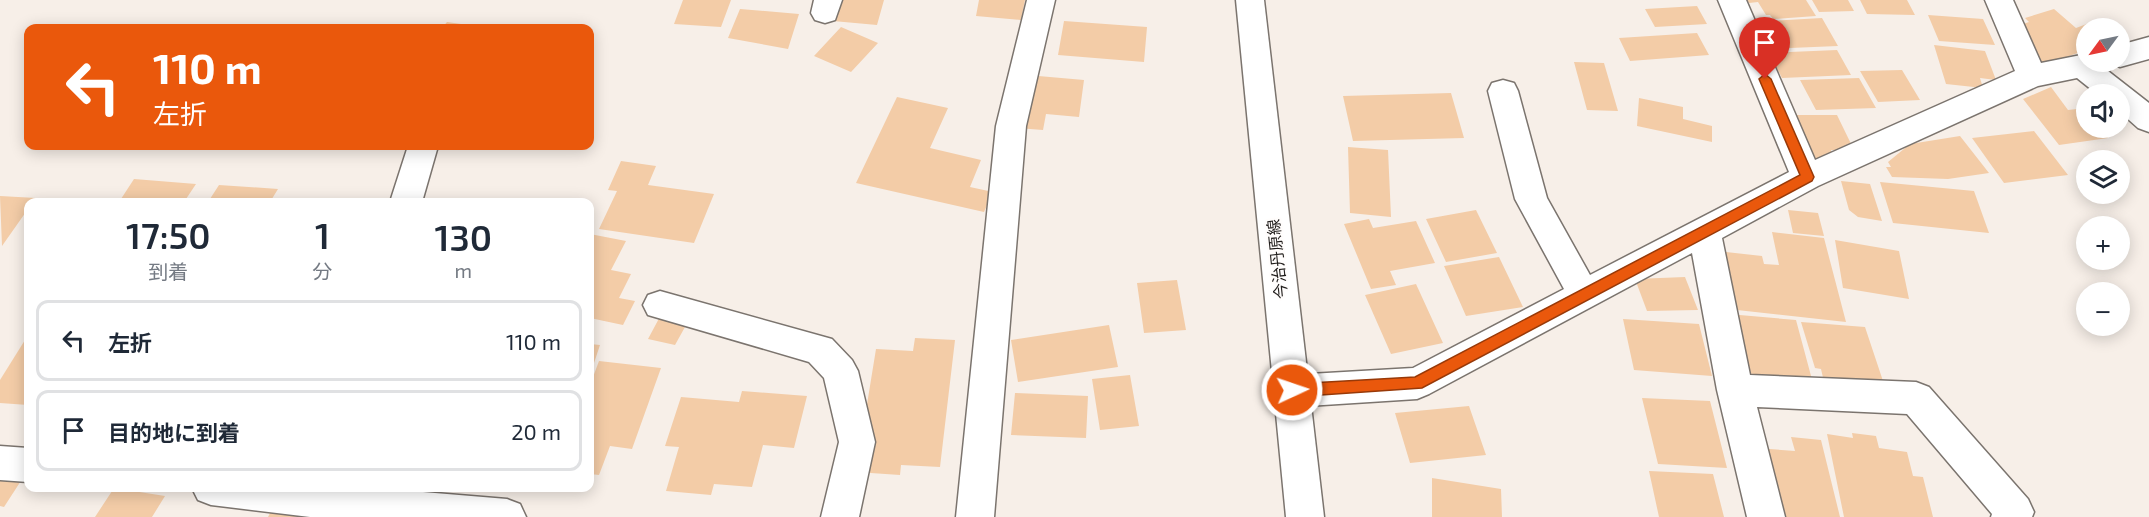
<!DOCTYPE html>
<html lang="ja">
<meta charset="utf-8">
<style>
body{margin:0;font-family:"Exo 2","Noto Sans JP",sans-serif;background:#f6f6f7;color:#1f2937;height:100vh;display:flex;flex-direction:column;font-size:22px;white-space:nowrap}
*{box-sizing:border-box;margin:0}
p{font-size:20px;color:#747a83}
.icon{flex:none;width:33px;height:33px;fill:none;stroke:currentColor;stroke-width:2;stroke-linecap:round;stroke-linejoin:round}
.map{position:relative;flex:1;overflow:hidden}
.side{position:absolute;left:24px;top:198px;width:570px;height:294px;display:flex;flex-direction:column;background:#fff;border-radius:12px;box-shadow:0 3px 15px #0003}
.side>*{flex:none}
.hud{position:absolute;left:24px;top:24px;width:570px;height:126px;border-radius:12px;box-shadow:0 3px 15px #0003;background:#ea580c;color:#fff;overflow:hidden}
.needle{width:39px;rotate:237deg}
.buttons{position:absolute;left:2076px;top:18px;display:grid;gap:12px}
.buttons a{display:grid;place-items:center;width:54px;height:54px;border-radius:50%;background:#fff;box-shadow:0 3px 15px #0003;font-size:30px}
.pin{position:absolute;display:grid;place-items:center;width:51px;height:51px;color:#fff;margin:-62px -26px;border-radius:50% 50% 50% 0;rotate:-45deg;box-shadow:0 0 6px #0007}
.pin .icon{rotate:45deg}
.me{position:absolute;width:66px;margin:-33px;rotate:87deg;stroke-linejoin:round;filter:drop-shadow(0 0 4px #0008)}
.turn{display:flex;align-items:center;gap:21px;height:126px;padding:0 30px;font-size:27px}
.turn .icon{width:78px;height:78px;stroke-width:2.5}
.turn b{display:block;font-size:42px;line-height:51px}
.eta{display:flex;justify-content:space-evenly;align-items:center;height:102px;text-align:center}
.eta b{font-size:36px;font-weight:600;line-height:42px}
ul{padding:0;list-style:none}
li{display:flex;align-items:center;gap:18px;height:81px;margin:0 12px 9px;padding:0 18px;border:3px solid #e0e1e3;border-radius:12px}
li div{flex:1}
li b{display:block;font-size:22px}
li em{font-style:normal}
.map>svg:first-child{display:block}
.building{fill:#f3cca7}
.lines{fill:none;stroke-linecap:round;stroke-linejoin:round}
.street-casing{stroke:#7b746e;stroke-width:3}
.secondary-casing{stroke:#7b746e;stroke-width:3}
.street{fill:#fff;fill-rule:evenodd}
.secondary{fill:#fff;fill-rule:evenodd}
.route{fill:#ea580c;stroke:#983908;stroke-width:1.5}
.labels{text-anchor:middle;stroke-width:4.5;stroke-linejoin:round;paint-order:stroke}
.street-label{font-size:16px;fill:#211e1c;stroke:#fffdfc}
</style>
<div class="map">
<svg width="2149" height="517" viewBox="0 0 2149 517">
<rect width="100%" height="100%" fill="#f7efe8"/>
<path class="building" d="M683,0H731L721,27L674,24Z
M840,0H884L877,25L833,21Z
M979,0H1025L1021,20L976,16Z
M1747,0H1806L1816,16L1773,19L1770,15H1766L1758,2L1749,3Z
M1812,0H1848L1854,11L1819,12Z
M1860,0H1907L1915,15L1867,14Z
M1697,6L1707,24L1655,27L1645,9Z
M740,9L799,14L788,49L728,38Z
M2054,9L2076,28L2092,22L2100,28H2086V50L2044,65L2016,40L2020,25L2029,22L2025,18Z
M1928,15L1983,19L1995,45L1939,41Z
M1822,18L1838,46L1768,49L1753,22Z
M1064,21L1147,27L1144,62L1058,55Z
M447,22L482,27V28H442Z
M841,27L878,43L851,72L814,56Z
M1697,33L1709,55L1630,61L1619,38Z
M1934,45L1985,51L1996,80L1980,78L1983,88L1946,84Z
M1837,50L1851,75L1782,78L1769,53Z
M1574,62L1604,63L1618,111L1587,110Z
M1902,70L1920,100L1878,102L1860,71Z
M1027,75L1084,80L1079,117L1046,114L1043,130L1017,128Z
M1859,78L1876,108L1816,110L1800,80Z
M2051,87L2068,110L2086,108V128H2101L2108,138L2059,145L2023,99Z
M1451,93L1464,138L1353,141L1343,96Z
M897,97L948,108L930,148L981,160L970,187L993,192L984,212L856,183Z
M1639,98L1683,107V119L1712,126V142L1637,126Z
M1789,115H1837L1854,150H1831L1834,158H1808Z
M2034,131L2068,175L2004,183L1972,138Z
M1960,136L1989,173L1948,179L1892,177L1886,167H1891L1888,162L1910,144Z
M1348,147L1388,150L1391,217L1350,213Z
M621,161L656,166L648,185L714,194L694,243L599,229L617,191L608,190Z
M134,179L196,184L184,202H119Z
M1841,181L1870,184L1882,221L1858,217L1849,210Z
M1880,182L1974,191L1989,233L1893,223Z
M219,185L278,189L270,202H208Z
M0,196L36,198L33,202H28V209L2,246Z
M310,198L348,201V202H307Z
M1476,210L1497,253L1446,262L1426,219Z
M1788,210L1818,213L1824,236L1793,233Z
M1369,219L1373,228L1416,221L1435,263L1390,271L1396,285L1371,289L1344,224Z
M1772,232L1824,238L1846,322L1728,309L1717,251L1762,256L1764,264L1779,265Z
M590,234L626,241L611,270L631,274L619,298L635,301L623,325L590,318Z
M1835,240L1899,251L1909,299L1843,288Z
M1499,257L1523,307L1466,316L1444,266Z
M1685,277L1698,310L1647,311L1635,279Z
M1177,280L1186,330L1144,333L1137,283Z
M1416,284L1443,343L1391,354L1365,295Z
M663,311L690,318L675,345L648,339Z
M1728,314L1796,320L1814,387L1780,376L1742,373Z
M1623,319L1699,324L1712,376L1634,370Z
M1801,322L1865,327L1885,387L1824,382L1821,369L1815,368Z
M1109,325L1118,367L1018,382L1011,340Z
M915,338L955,340L940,467L901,465L900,475L856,472L876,349L913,351Z
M25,340H28V405L0,403V380Z
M590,344L600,345L590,375Z
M599,361L661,368L632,449L610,446L599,475L590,474V385Z
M1130,375L1139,426L1100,430L1092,379Z
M742,391L807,396L794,448L763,445L752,487L714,484L711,495L666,491L679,447L665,446L681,397L739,402Z
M1015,393L1088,396L1086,438L1011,435Z
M1642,398L1710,401L1727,468L1658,464Z
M1469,406L1486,455L1410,463L1395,413Z
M1852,433L1876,436L1879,448L1907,452L1913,476L1923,477L1933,517H1844L1827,434L1853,438Z
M1791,437L1821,440L1840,517H1772L1756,448L1795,451Z
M0,466L28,470L4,507L0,506Z
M1649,471L1713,474L1724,517H1659Z
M1432,478L1501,489L1502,517H1432Z
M114,488L165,496L152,517H95Z
M275,503L315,505L310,517H268Z"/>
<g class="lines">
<defs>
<path id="street" d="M814,0H842L835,20L825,23L815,20L811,13Z
M1027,0H1055L1026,126L994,517H956L996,126Z
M1718,0H1746L1815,160L2015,71L1985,0H2013L2041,63L2086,54V62H2120V45L2149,37V59L2120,67L2115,65L2108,71L2149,103V132L2138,128L2120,112V94H2097L2077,78L2038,86L1818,186L1722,238L1750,375L1916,382L1929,387L2028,499L2034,512L2032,517H1991L1992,514L1907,414L1757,407L1785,517H1747L1717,390L1692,253L1429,394L1417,399L1292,407L1279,402L1274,391L1279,380L1292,375L1413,368L1564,289L1515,199L1488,91L1492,83L1503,80L1514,83L1518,91L1547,198L1590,275L1789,172Z
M408,146H438L422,202H390Z
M660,291L832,339L852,360L858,371L875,442L859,517H821L839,442L824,378L809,362L648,315L643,305L648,295Z
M0,446L28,448V482L0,480Z
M192,488H375L507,499L520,504L526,517H310L211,505L198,500Z"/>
<path id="secondary" d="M1236,0H1264L1324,517H1286Z"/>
</defs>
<use href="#street" class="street-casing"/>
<use href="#secondary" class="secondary-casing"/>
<use href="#street" class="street"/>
<use href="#secondary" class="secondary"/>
</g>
<path class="route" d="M1765,74L1771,79L1814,177L1812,181L1422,388L1292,397L1286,395L1284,390L1286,386L1292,384L1415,377L1800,175L1759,79Z"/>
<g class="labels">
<g class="street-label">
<text transform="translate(1277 259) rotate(-96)" y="6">今治丹原線</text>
</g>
</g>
</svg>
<div class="buttons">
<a><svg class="needle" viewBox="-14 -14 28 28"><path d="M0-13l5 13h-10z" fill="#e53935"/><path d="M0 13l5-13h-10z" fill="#747a83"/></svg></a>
<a><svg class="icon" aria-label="sound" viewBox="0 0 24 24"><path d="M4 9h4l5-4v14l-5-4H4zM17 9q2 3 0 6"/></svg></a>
<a><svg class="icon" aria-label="layers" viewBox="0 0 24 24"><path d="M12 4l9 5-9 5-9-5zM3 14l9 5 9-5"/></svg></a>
<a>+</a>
<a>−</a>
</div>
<div class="pin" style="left:1765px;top:79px;background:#d93025"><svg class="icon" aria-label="arrive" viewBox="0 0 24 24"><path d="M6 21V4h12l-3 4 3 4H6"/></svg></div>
<svg class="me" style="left:1292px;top:390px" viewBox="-20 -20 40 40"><circle r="17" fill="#ea580c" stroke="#fff" stroke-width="3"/><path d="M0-11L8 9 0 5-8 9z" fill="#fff"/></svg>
<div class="hud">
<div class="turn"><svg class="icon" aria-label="left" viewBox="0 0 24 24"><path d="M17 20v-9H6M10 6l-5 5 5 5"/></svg><div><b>110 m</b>左折</div></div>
</div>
<section class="side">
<div class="eta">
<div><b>17:50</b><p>到着</p></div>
<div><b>1</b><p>分</p></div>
<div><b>130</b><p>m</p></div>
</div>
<ul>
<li><svg class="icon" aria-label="left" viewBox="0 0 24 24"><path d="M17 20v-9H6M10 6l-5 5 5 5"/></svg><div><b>左折</b></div><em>110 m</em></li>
<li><svg class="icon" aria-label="arrive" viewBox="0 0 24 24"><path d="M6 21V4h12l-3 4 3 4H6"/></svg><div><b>目的地に到着</b></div><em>20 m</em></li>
</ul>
</section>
</div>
